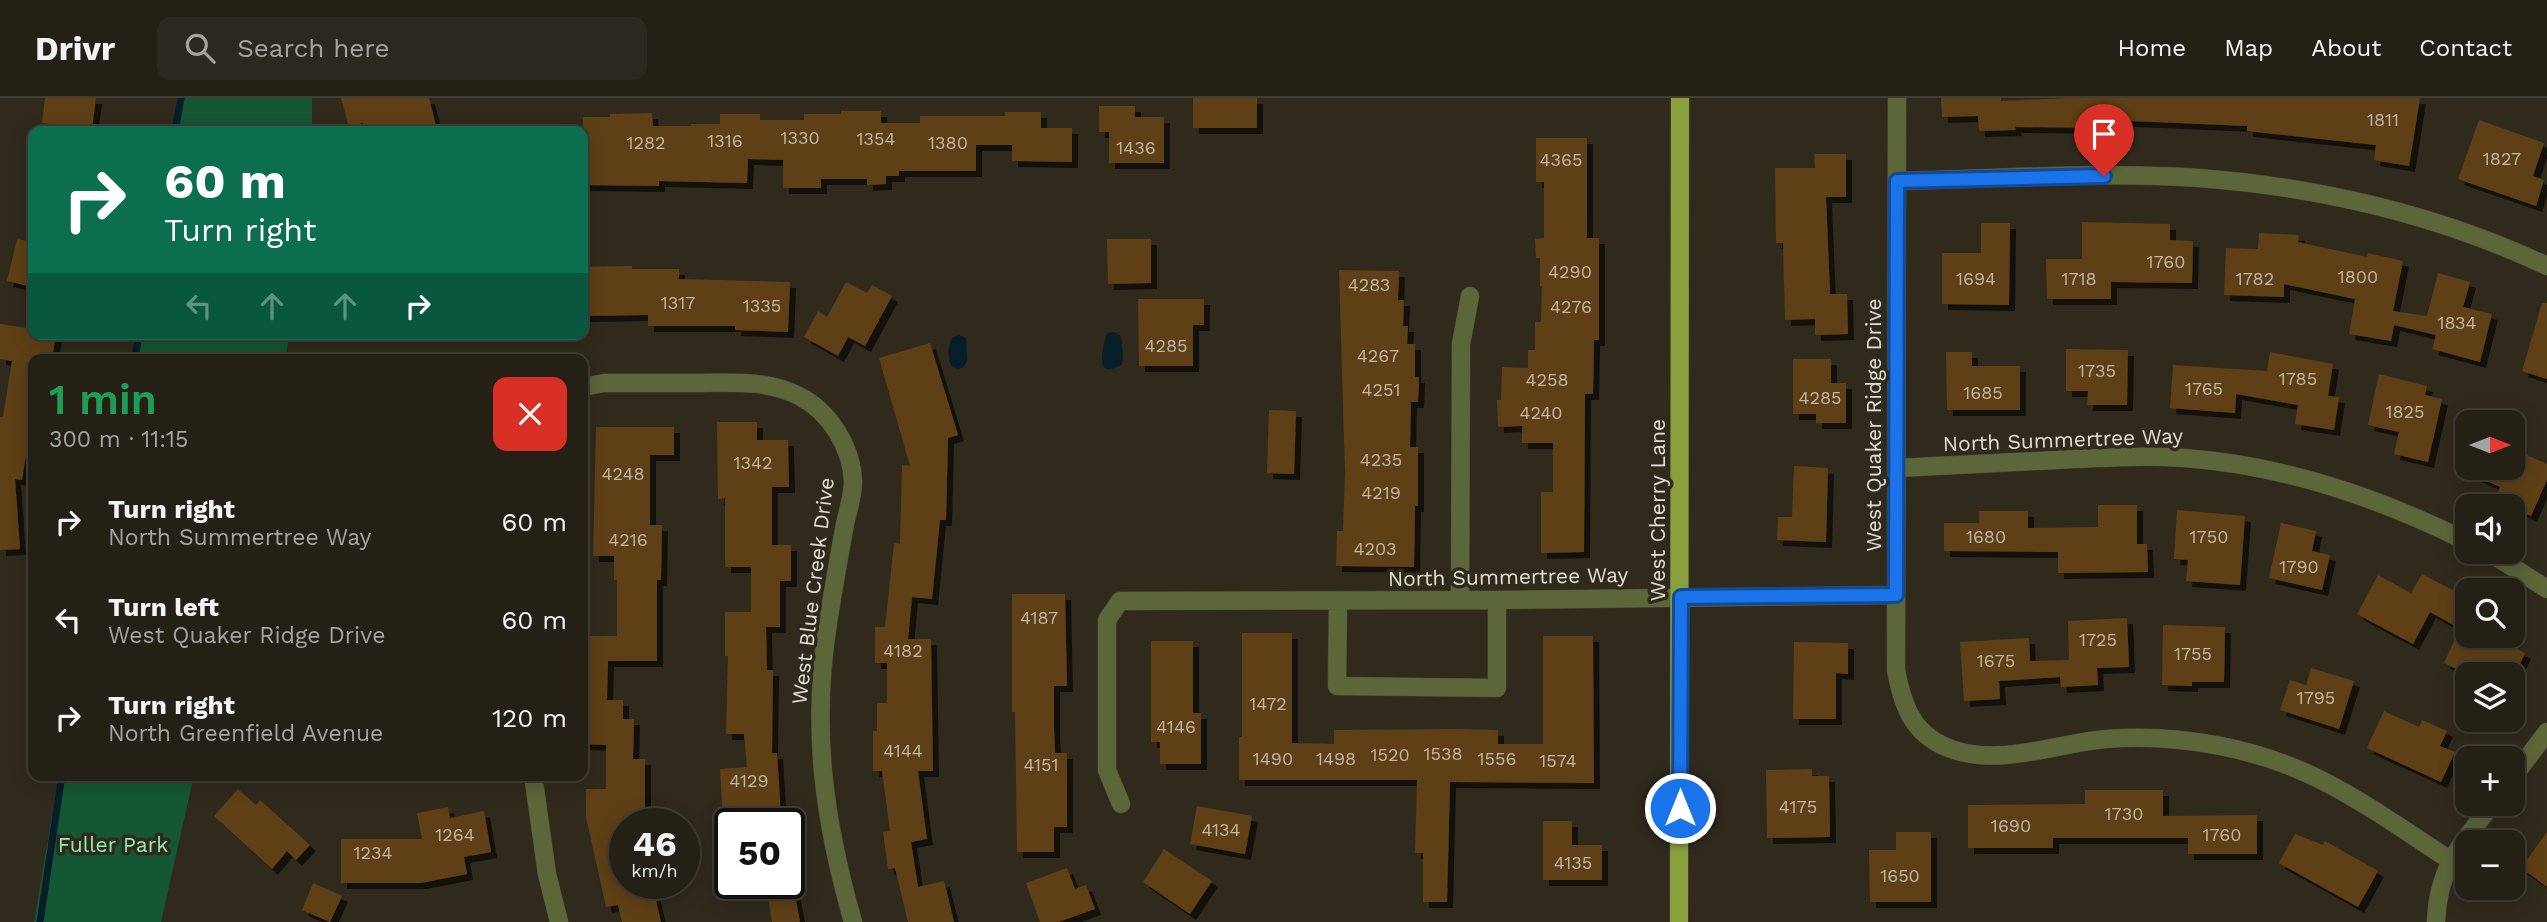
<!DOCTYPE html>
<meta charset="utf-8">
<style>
body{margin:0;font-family:"Work Sans",sans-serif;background:#2c281f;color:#f1f3f6;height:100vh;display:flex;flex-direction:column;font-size:26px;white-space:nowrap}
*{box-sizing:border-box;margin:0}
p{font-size:23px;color:#a3a3a1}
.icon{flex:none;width:38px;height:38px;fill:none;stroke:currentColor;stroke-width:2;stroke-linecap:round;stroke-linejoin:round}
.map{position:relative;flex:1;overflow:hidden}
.sheet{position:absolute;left:28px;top:256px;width:560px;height:427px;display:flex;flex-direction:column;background:#242016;border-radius:14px;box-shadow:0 4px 18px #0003,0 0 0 2px #413e35}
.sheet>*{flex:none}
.guide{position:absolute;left:28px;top:28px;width:560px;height:214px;border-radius:14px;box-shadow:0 4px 18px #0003,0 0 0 2px #413e35;background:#0b6e4f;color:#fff;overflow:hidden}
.needle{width:46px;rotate:90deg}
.buttons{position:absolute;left:2455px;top:312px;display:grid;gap:14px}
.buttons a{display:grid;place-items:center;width:70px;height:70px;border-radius:14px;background:#242016;box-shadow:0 4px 18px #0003,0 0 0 2px #413e35;font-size:35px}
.speed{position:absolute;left:609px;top:710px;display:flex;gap:14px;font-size:35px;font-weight:700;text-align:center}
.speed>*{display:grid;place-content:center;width:91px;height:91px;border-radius:50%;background:#242016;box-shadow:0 4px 18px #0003,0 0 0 2px #413e35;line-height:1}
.speed small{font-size:18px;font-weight:400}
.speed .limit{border:4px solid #111;border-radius:10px;background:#fff;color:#111}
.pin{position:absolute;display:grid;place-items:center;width:60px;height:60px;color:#fff;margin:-72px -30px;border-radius:50% 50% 50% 0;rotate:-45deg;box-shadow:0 0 7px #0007}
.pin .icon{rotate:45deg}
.me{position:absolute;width:77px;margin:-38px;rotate:0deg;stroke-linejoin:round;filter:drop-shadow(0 0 5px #0008)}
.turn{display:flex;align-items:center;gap:24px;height:147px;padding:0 21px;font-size:32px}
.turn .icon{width:91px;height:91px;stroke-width:2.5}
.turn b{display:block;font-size:49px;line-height:60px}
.lanes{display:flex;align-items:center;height:66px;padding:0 21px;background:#0003;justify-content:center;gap:35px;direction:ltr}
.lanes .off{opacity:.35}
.round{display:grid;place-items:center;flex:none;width:74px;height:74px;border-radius:14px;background:#2c281f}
.head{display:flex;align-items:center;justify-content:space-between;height:119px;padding:0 21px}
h1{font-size:42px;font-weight:600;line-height:52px;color:#1e9e55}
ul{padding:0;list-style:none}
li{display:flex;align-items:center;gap:21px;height:98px;padding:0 21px}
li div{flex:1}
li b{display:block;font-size:26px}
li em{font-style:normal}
header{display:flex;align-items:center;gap:42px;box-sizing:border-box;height:98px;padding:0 35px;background:#242016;border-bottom:2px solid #413e35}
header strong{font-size:33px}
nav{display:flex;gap:38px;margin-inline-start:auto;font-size:24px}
.search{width:490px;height:63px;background:#2c281f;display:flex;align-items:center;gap:18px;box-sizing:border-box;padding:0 24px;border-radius:14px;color:#a3a3a1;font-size:26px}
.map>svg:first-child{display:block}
.green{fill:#145735}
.water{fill:#061e28}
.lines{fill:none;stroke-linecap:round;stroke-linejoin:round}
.stream{stroke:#061e28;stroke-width:7}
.building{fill:#5f3f16;filter:url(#shadow)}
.minor-casing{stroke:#4c473a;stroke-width:19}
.major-casing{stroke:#4c473a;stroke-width:19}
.minor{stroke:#5b6639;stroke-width:18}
.major{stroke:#8aa03d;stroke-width:18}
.route-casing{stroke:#114b97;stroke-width:18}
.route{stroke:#1a73e8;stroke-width:12}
.labels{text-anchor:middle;stroke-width:7;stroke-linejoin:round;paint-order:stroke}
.number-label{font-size:18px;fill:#c0b6a5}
.street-label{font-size:21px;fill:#e1ddd5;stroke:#302a1d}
.park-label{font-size:21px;fill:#90edb5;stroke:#302a1d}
</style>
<header>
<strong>Drivr</strong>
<div class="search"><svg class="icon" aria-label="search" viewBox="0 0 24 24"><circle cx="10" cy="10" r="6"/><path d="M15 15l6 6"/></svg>Search here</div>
<nav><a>Home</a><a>Map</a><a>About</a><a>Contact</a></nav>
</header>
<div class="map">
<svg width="2547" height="824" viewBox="0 0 2547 824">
<defs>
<filter id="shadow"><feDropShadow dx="6" dy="6" stdDeviation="0" flood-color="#0009"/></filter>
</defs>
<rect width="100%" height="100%" fill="#302a1d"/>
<path class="green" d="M179,0H312V33H173Z
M136,236H290L285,261H132Z
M59,677H194L161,824H34Z"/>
<path class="water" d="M1114,234L1121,238C1122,247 1124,257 1122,266C1093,285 1103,249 1107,235Z
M959,237L966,240L967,263L964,269L958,271L952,269C947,259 947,248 953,239Z"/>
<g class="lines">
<path class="stream" d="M175,33L181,0
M135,261L139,236
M40,824L62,677"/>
</g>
<path class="building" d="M45,0H96L92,31L42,25Z
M341,0H429L436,28L418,33H365L363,25L349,29Z
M1193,0H1257V30H1193Z
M1941,0H2001V3L2065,0H2420L2409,68L2374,62L2376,47L2247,33V28L2108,22V30L2015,29L2016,32L1979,33L1978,18L1942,19Z
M1099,8H1135V19H1164V65H1109V34H1099Z
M841,13H881V25H920V18H1005V14H1041V30H1072V64L1012,63V47H976V73H899V78H886V86L867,87V81H821V90H783V62L748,61L747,85L659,83V88L583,87V19H610V16L652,15L653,28H691V26H720V16H760V22H804V16H841Z
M2479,22L2544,45L2533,78L2544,82L2536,108L2458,81Z
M1536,40H1587V140H1599V242H1594L1593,296H1585L1584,454L1541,455V394H1553V345H1522V328L1498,329L1497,302H1501L1502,269L1528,270V252H1535V224H1541L1542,188H1540V160H1536L1535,141L1544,140V84H1536Z
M1814,56H1846V99H1826L1830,196H1847L1848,236L1815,237V221L1785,222L1783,145H1776L1775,70H1815Z
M2082,124L2170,126V142L2193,143L2192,185L2111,184V201H2047L2046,161H2082Z
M1981,125H2010L2009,207L1942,206V155H1981Z
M2259,135L2299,137L2298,144L2367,159L2368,155L2403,163L2393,213L2427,218L2438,175L2470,184L2463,209L2492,216L2480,264L2432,251L2436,237L2394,227L2391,243L2349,236L2355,201L2284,186V199L2224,197L2226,150L2258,151Z
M17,141L33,144V189L7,183Z
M1107,141H1151V185L1108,186Z
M632,168V171H679V181L790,184L788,234L735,232V228H648V217L583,218V169Z
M1339,172L1399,173L1398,202H1404L1403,228H1408L1407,246H1415V279H1419L1418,304H1411L1410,349H1418V408H1415L1414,469L1336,468L1337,433H1343L1345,374Z
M846,184L867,195L872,187L892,198L865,248L848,239L838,258L804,239L818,213L827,219Z
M1138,201H1204V227H1193V268H1139Z
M2542,205H2547V281L2522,273Z
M0,226L33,231V236H56L52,261H33V312L22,382L15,381L20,451L0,452V319H3L12,263L0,261Z
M930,245L958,337L948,340L946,422H940L932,501L912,499L908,541H931L933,673H918L927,741L911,744L918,789L944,783L954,824H908L895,770L888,771L883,734L890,733L882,673H873V633H877V605H887V565H875V529H885L894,445L900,446L902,367L910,368L879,260Z
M2066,251L2128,252L2127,307H2087L2088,293H2066Z
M1946,254H1972V268H2020V312H1947Z
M2270,254L2333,266L2328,298L2339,299L2334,332L2295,326L2298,307L2236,296L2235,315L2170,310L2173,267L2267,273Z
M1793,261H1831V285H1846V325H1816V316H1793Z
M2379,276L2427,288L2425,297L2442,301L2428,364L2394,356L2399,334L2368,327Z
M1269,312L1296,313L1294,376L1267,375Z
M717,324H757V342H788L789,389H772V447H791V483H780V529H766L767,572H773L772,655H777L781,718L723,722L720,671L747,669L744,636H726L728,558H725V514H751V469H725V400L718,401Z
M596,329H674V357H650V427H662L661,482H657V563H608L607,602H623V621H634L633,661H645V726H619L625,752V786H652L661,824H622L618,807L606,809L586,719V691H606V647L583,646V538H617V482H614V458H593Z
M2513,351L2547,366V382L2531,418L2495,401L2500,389L2456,369H2513Z
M1794,368L1828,370L1826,444L1777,442L1778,419H1792Z
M2098,407H2137V446H2147L2148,474L2058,475V454L1944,453V425H1979V413H2028V430L2098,429Z
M2177,412L2245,418L2240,487L2186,483L2188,462L2174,461Z
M2281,425L2316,433L2312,453L2330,457L2322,492L2269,480Z
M2422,476L2468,500V535L2430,514L2413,546L2357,516L2378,477L2411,495Z
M1012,496H1065L1067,588H1054V630L1055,655H1067V729H1054V754H1017L1015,614H1012Z
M2127,520L2129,569L2097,570L2098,587L2061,589L2060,579L1999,583L2000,601L1964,603L1960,544L2029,540L2030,563L2069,562L2068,523Z
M2163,527L2225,529L2224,584H2192V588L2162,587Z
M1242,535H1292V645L1334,646V632L1458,631L1498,632V646H1543V538H1593L1594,685L1450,684L1447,804H1423V755H1415L1417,682H1239V639H1242Z
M2457,537H2488L2525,555L2515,576H2467L2444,565Z
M1151,543H1193V615H1201V666H1160V644H1151Z
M1794,544L1848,545V576L1836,575V621H1793Z
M2311,570L2354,583L2339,631L2280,612L2290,582L2306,587Z
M2384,613L2419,629L2422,622L2447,633L2440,648L2455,654L2441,684L2367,650Z
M1812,671V678H1829L1830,739L1767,740L1766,672Z
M238,691L256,707L260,702L310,747L296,762L287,753L272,771L214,718Z
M2085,692H2163V718L2257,717V756H2188V740H2053V750H1968V707L2085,706Z
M1197,708L1252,718L1245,756L1190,746Z
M448,709L450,720L484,713L491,754L464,759L467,776L421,785H341V741H422L417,715Z
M1543,723H1572V747H1602V782H1543Z
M1896,734H1931V804H1870L1869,752H1896Z
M2547,734V789L2521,770Z
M2295,736L2323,747L2325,743L2378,773L2358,809L2279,765Z
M1164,751L1212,783L1190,816L1143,784Z
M1067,770L1075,791L1086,787L1095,811L1058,824H1040L1026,785Z
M313,785L342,798L330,824L302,812Z
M766,786H793L800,824H772Z"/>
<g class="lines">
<defs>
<path id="minor" d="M1897,0L1896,572C1903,610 1914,639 1954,652C2003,668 2057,645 2106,641C2178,635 2259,650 2323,683C2368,706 2408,735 2450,762
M1897,83C1997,81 2099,73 2199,80C2318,89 2439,117 2547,168
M583,289L604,285C634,285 664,285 695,285C730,285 766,281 799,298C829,313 852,349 853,384C853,397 848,412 845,426C839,459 833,492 828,525C811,631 824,722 853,824
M1897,370C1950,367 2003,365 2056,362C2099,360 2141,357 2184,360C2282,367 2380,400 2468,444
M2487,453L2547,491
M1460,501L1461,246L1470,198
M1338,503L1337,588L1497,590V502
M533,677L547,776L559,824
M2513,679L2547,634
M1121,706L1107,672V522L1120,503L1497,502L1896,497
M2436,824C2438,769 2461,747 2493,705"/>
<path id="major" d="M1679,824L1680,0"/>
</defs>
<use href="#minor" class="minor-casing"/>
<use href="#major" class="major-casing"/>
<use href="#minor" class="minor"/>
<use href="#major" class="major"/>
</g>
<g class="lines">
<defs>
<path id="route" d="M1680,710L1681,499L1896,497L1897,83L2104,78"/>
</defs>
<use href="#route" class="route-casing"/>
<use href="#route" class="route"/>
</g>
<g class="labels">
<g class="number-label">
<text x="2383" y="28">1811</text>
<text x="800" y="46">1330</text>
<text x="876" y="47">1354</text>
<text x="725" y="49">1316</text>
<text x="646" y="51">1282</text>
<text x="948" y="51">1380</text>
<text x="1136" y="56">1436</text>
<text x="2502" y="67">1827</text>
<text x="1561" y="68">4365</text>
<text x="2166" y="170">1760</text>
<text x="1570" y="180">4290</text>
<text x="2358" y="185">1800</text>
<text x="1976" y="187">1694</text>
<text x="2079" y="187">1718</text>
<text x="2255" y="187">1782</text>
<text x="1369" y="193">4283</text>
<text x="678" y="211">1317</text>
<text x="762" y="214">1335</text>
<text x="1571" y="215">4276</text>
<text x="2457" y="231">1834</text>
<text x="1166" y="254">4285</text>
<text x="1378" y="264">4267</text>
<text x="2097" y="279">1735</text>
<text x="2298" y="287">1785</text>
<text x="1547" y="288">4258</text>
<text x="2204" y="297">1765</text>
<text x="1381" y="298">4251</text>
<text x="1983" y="301">1685</text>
<text x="1820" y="306">4285</text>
<text x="2405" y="320">1825</text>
<text x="1541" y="321">4240</text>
<text x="1381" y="368">4235</text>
<text x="753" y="371">1342</text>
<text x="623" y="382">4248</text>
<text x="1381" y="401">4219</text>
<text x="1986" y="445">1680</text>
<text x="2209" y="445">1750</text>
<text x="628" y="448">4216</text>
<text x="1375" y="457">4203</text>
<text x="2299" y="475">1790</text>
<text x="1039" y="526">4187</text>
<text x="2098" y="548">1725</text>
<text x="903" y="559">4182</text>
<text x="2193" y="562">1755</text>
<text x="1996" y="569">1675</text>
<text x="2316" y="606">1795</text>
<text x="1268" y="612">1472</text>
<text x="1176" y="635">4146</text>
<text x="903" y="659">4144</text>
<text x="1443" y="662">1538</text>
<text x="1390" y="663">1520</text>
<text x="1273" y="667">1490</text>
<text x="1336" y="667">1498</text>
<text x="1497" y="667">1556</text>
<text x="1558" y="669">1574</text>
<text x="1041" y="673">4151</text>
<text x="749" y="689">4129</text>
<text x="1798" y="715">4175</text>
<text x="2124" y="722">1730</text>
<text x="2011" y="734">1690</text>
<text x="1221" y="738">4134</text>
<text x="455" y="743">1264</text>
<text x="2222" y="743">1760</text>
<text x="373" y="761">1234</text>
<text x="1573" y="771">4135</text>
<text x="1900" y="784">1650</text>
</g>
<g class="street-label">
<text transform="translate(1874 327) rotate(-90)" y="7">West Quaker Ridge Drive</text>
<text transform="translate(2063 342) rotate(-2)" y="7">North Summertree Way</text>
<text transform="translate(1658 412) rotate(-90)" y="7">West Cherry Lane</text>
<text transform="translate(1508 479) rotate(-1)" y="7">North Summertree Way</text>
<text transform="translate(813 493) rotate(-83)" y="7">West Blue Creek Drive</text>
</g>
<g class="park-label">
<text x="113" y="754">Fuller Park</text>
</g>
</g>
</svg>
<div class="buttons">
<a><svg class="needle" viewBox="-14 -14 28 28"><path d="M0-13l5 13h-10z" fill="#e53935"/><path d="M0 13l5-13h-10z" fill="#a3a3a1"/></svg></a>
<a><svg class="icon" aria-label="sound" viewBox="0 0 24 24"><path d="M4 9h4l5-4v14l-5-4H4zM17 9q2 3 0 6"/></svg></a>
<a><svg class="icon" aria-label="search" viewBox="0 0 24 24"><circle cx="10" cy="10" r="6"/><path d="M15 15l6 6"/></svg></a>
<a><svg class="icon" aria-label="layers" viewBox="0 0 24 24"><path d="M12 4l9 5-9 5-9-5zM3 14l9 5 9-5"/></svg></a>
<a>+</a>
<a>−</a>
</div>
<div class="speed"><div>46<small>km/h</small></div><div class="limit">50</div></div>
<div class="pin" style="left:2104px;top:78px;background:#d93025"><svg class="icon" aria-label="arrive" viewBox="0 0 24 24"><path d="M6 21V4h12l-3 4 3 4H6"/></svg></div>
<svg class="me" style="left:1680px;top:710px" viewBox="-20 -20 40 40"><circle r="17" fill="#1a73e8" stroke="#fff" stroke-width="3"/><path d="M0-11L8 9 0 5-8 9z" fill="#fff"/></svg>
<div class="guide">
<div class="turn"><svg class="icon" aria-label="right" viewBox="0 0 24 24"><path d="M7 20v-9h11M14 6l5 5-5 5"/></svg><div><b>60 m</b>Turn right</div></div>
<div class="lanes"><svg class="icon off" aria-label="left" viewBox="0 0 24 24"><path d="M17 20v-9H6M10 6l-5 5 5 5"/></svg><svg class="icon off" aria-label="ahead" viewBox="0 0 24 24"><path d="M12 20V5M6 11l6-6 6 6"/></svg><svg class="icon off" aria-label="ahead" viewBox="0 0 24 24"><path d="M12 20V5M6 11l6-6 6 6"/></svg><svg class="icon" aria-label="right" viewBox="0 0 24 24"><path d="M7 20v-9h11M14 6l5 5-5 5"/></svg></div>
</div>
<section class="sheet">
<div class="head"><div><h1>1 min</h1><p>300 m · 11:15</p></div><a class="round" style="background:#d93025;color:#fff"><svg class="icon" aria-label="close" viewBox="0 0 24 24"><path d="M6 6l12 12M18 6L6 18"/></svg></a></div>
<ul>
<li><svg class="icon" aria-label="right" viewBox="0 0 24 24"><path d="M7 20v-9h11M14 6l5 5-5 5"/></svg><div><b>Turn right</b><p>North Summertree Way</p></div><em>60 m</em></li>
<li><svg class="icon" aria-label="left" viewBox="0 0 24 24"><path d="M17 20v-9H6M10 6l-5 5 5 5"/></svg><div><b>Turn left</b><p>West Quaker Ridge Drive</p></div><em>60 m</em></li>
<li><svg class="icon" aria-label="right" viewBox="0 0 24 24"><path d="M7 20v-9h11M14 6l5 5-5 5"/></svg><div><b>Turn right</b><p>North Greenfield Avenue</p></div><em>120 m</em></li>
</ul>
</section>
</div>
